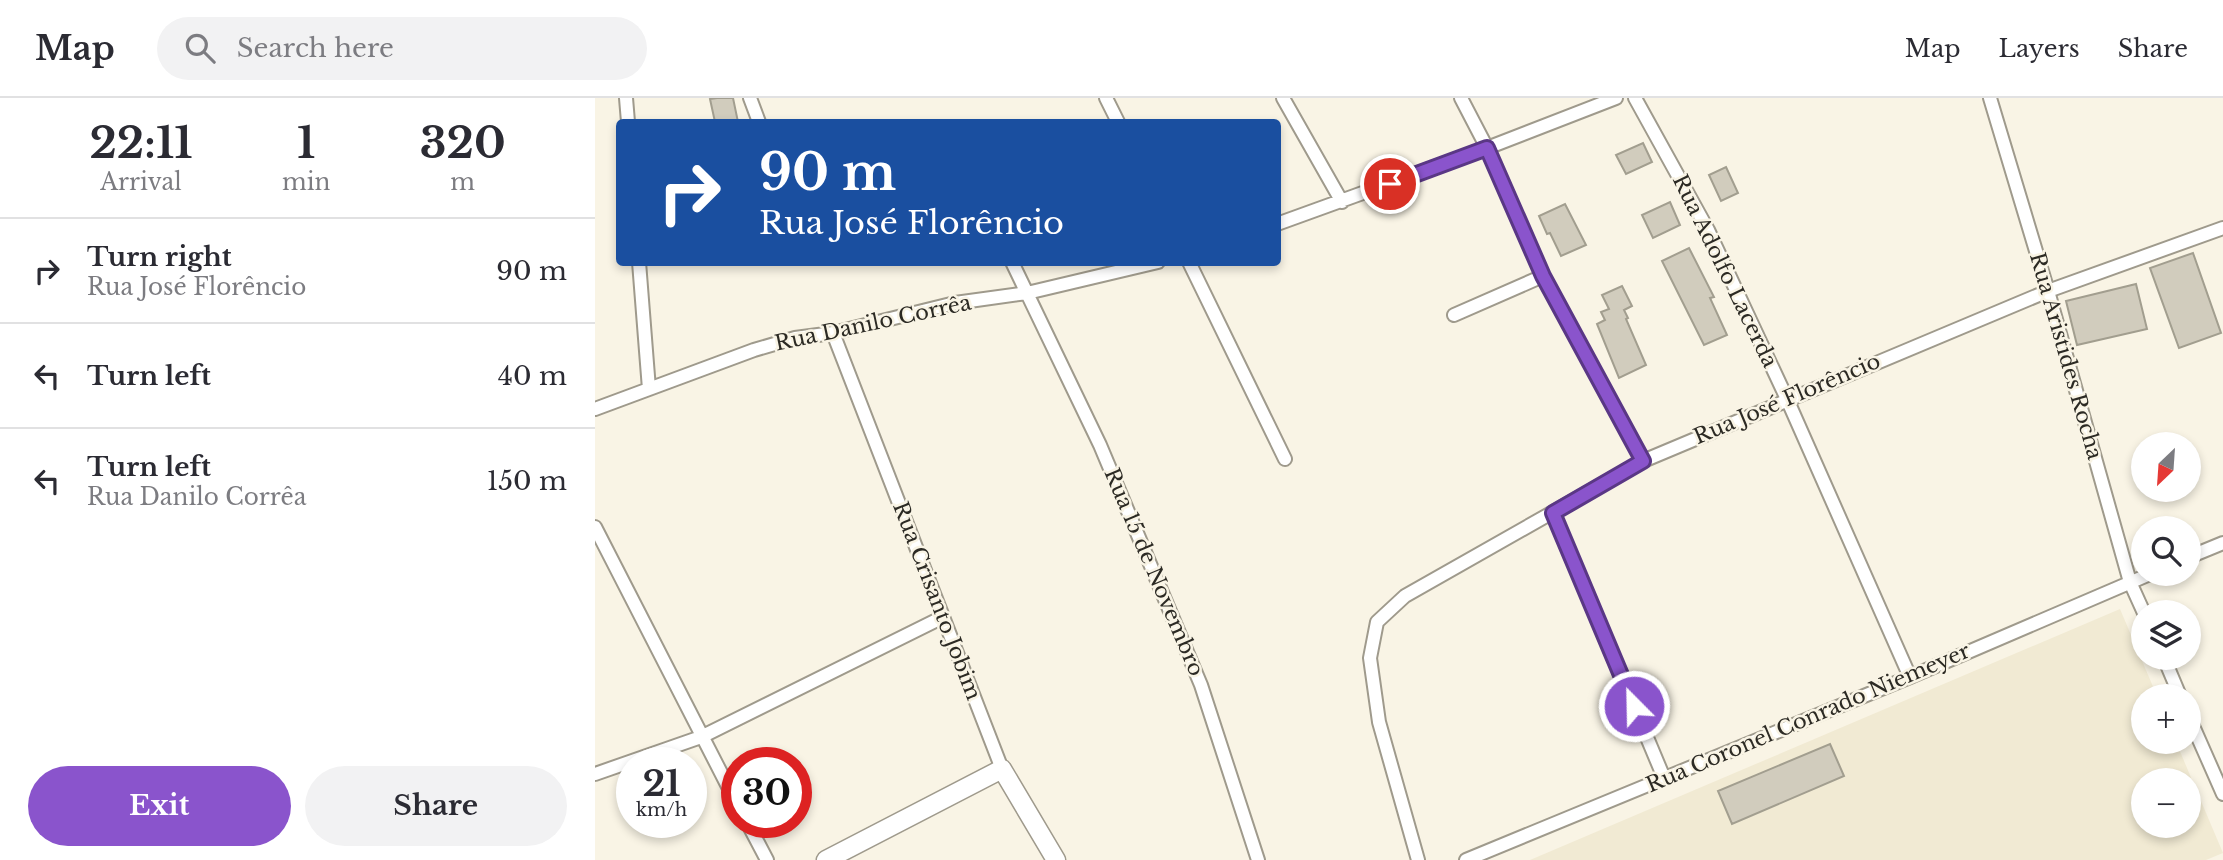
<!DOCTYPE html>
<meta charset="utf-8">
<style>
body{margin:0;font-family:"Libre Baskerville",serif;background:#f2f2f3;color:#2b2b33;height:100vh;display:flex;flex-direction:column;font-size:26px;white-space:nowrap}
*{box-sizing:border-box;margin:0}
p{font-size:23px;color:#7c7c81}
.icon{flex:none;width:38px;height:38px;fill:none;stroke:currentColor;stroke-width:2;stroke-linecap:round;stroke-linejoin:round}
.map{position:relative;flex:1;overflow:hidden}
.side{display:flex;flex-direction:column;background:#fff;width:595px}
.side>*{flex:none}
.banner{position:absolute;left:21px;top:21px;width:665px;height:147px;border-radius:7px;box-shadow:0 4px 10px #0003;background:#1a4fa0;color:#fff;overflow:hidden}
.needle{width:46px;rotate:205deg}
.buttons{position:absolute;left:1536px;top:334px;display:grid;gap:14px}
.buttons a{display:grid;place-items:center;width:70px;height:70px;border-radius:50%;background:#fff;box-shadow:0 4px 10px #0003;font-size:35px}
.speed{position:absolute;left:21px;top:649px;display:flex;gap:14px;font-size:35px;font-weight:700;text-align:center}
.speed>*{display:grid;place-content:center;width:91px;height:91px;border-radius:50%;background:#fff;box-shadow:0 4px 10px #0003;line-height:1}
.speed small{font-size:18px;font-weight:400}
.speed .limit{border:10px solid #d22;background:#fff;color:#111}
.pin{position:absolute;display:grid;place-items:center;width:60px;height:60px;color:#fff;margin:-30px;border:4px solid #fff;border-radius:50%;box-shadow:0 2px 7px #0007}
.me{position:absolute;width:77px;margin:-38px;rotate:337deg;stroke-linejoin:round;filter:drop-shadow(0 0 5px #0008)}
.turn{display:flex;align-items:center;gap:24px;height:147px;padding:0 28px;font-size:32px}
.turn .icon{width:91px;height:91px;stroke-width:2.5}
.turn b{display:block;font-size:49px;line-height:60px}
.eta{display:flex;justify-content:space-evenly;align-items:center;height:119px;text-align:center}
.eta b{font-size:42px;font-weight:700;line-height:49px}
.button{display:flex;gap:14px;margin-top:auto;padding:14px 28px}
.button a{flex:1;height:80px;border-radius:42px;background:#8a54cc;color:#fff;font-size:28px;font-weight:700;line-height:80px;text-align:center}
.button a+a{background:#f2f2f3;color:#2b2b33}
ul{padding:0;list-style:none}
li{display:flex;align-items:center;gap:21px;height:105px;padding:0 28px;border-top:2px solid #e1e1e2}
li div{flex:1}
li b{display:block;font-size:26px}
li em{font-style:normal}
header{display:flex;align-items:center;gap:42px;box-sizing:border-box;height:98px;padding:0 35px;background:#fff;border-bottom:2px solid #e1e1e2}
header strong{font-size:33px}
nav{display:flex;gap:38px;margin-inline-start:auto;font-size:24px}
.search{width:490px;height:63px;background:#f2f2f3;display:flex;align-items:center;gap:18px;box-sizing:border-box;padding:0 24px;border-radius:38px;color:#7c7c81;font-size:26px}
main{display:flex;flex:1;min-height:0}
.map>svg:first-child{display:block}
.built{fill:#f1ead3;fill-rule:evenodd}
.building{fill:#d1ccbd;stroke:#a29e8f;stroke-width:2}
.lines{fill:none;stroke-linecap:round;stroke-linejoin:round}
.street-casing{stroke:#9f9a8c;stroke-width:16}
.secondary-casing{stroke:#9f9a8c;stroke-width:21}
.street{stroke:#fff;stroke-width:12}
.secondary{stroke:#fff;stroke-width:18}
.route-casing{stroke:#5a3785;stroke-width:18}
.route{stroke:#8a54cc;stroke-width:12}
.labels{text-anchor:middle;stroke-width:5;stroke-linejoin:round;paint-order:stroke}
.street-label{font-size:21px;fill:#2c2a24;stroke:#f9f4e5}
</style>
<header>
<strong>Map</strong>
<div class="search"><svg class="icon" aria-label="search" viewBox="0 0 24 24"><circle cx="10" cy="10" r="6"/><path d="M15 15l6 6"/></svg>Search here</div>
<nav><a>Map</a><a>Layers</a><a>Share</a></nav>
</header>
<main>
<section class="side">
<div class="eta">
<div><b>22:11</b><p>Arrival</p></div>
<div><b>1</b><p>min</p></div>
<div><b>320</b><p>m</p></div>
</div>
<ul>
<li><svg class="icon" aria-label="right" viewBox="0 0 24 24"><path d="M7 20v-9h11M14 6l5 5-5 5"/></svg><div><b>Turn right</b><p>Rua José Florêncio</p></div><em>90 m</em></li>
<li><svg class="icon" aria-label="left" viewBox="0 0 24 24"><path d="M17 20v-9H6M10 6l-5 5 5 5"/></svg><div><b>Turn left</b></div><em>40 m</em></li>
<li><svg class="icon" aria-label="left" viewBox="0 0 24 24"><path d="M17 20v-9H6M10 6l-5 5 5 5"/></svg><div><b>Turn left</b><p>Rua Danilo Corrêa</p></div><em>150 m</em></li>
</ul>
<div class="button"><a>Exit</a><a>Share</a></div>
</section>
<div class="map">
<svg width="1628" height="762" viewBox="0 0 1628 762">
<rect width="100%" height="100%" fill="#f9f4e5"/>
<path class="built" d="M1525,511L1562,598H1549V644H1581L1628,755L1611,762H935ZM1549,682H1594V728H1549Z"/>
<path class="building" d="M122,0H138L143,24H120L115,1Z
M1048,45L1057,64L1031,76L1021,57Z
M1131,69L1143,95L1126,103L1114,77Z
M1075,104L1085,127L1058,140L1047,117Z
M970,106L991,147L966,158L955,135L952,136L944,118Z
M1094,150L1119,199L1115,200L1132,237L1109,247L1067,163Z
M1598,155L1626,235L1584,250L1555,170Z
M1541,186L1552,231L1482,247L1471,203Z
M1027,188L1037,208L1029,212L1033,220L1031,221L1051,267L1024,280L1002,226L1010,222L1006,214L1014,211L1007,197Z
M1235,646L1249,678L1137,726L1123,693Z"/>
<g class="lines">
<defs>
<path id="street" d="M31,0L33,24
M155,0L164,24
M511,0L523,24
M688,0L747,104
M866,0L892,50L948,178L1048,363
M1040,0L1113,132L1192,301L1315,579
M1395,0L1453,193L1535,484L1549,515
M682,126L892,50L1021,0
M44,164L54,291
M417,164L505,347L606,587L663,762
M594,164L690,361
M859,217L948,178
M238,235L407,671
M0,311L159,252L200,240L238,235L360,205L432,195L563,164
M958,415L1069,680
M0,429L142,706
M1594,459L1628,445
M1569,560L1585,598
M1594,619L1628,696
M0,676L106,639L348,519
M152,724L172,762
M823,762L784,624L775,560L782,524L810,498L1048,363L1453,193L1628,130
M871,762L1315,579L1555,476"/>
<path id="secondary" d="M231,762L407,671L461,762"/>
</defs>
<use href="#street" class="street-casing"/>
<use href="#secondary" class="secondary-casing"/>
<use href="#street" class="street"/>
<use href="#secondary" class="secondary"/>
</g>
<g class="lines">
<defs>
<path id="route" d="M795,86L892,50L948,178L1048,363L958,415L1039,608"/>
</defs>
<use href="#route" class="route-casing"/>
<use href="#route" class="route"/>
</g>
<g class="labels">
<g class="street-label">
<text transform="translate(1130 173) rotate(64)" y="7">Rua Adolfo Lacerda</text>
<text transform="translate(278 225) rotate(-12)" y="7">Rua Danilo Corrêa</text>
<text transform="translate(1471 258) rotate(74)" y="7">Rua Aristides Rocha</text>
<text transform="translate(1192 301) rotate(-23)" y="7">Rua José Florêncio</text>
<text transform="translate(559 474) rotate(67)" y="7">Rua 15 de Novembro</text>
<text transform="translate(342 503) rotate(69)" y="7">Rua Crisanto Jobim</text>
<text transform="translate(1213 620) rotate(-23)" y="7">Rua Coronel Conrado Niemeyer</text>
</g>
</g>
</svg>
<div class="buttons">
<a><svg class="needle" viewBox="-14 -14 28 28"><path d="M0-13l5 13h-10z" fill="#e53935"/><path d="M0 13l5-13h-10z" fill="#7c7c81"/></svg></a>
<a><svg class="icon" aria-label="search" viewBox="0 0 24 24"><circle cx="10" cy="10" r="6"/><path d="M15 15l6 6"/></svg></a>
<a><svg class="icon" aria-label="layers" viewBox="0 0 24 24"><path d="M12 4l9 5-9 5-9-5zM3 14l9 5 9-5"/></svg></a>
<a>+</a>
<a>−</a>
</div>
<div class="speed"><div>21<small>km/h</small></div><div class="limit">30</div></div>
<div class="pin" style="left:795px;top:86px;background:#d93025"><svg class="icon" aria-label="arrive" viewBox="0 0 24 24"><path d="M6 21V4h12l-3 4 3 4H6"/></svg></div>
<svg class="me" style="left:1039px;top:608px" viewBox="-20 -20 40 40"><circle r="17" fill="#8a54cc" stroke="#fff" stroke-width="3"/><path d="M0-11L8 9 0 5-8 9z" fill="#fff"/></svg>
<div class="banner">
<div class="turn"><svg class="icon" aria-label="right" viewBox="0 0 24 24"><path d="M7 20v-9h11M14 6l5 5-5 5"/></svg><div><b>90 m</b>Rua José Florêncio</div></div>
</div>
</div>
</main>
